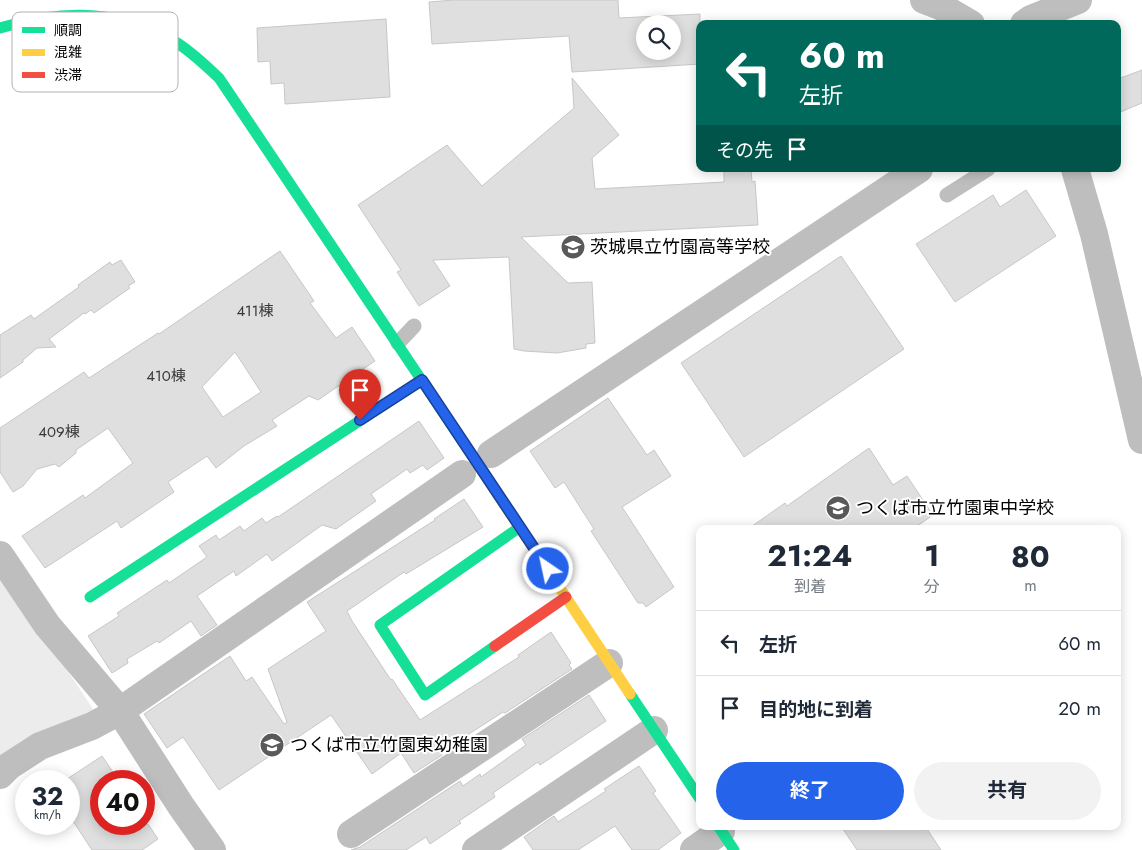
<!DOCTYPE html>
<html lang="ja">
<meta charset="utf-8">
<style>
body{margin:0;font-family:Jost,"Noto Sans JP",sans-serif;background:#f2f2f3;color:#1f2937;height:100vh;display:flex;flex-direction:column;font-size:19px;white-space:nowrap}
*{box-sizing:border-box;margin:0}
p{font-size:16px;color:#747a83}
.icon{flex:none;width:28px;height:28px;fill:none;stroke:currentColor;stroke-width:2;stroke-linecap:round;stroke-linejoin:round}
.map{position:relative;flex:1;overflow:hidden}
.details{position:absolute;left:696px;top:525px;width:425px;height:305px;display:flex;flex-direction:column;background:#fff;border-radius:10px;box-shadow:0 2px 12px #0003}
.details>*{flex:none}
.hud{position:absolute;left:696px;top:20px;width:425px;height:152px;border-radius:10px;box-shadow:0 2px 12px #0003;background:#00695c;color:#fff;overflow:hidden}
.tools{position:absolute;left:636px;top:15px;display:grid;gap:10px}
.tools a{display:grid;place-items:center;width:45px;height:45px;border-radius:50%;background:#fff;box-shadow:0 2px 12px #0003;font-size:25px}
.speed{position:absolute;left:15px;top:770px;display:flex;gap:10px;font-size:25px;font-weight:700;text-align:center}
.speed>*{display:grid;place-content:center;width:65px;height:65px;border-radius:50%;background:#fff;box-shadow:0 2px 12px #0003;line-height:1}
.speed small{font-size:12px;font-weight:400}
.speed .limit{border:8px solid #d22;background:#fff;color:#111}
.pin{position:absolute;display:grid;place-items:center;width:42px;height:42px;color:#fff;margin:-51px -21px;border-radius:50% 50% 50% 0;rotate:-45deg;box-shadow:0 0 5px #0007}
.pin .icon{rotate:45deg}
.me{position:absolute;width:55px;margin:-28px;rotate:326deg;stroke-linejoin:round;filter:drop-shadow(0 0 4px #0008)}
.turn{display:flex;align-items:center;gap:18px;height:105px;padding:0 20px;font-size:22px}
.turn .icon{width:65px;height:65px;stroke-width:2.5}
.turn b{display:block;font-size:35px;line-height:42px}
.then{display:flex;align-items:center;height:48px;padding:0 20px;background:#0003;gap:10px;font-size:19px}
.eta{display:flex;justify-content:space-evenly;align-items:center;height:85px;text-align:center}
.eta b{font-size:30px;font-weight:700;line-height:35px}
.button{display:flex;gap:10px;margin-top:auto;padding:10px 20px}
.button a{flex:1;height:58px;border-radius:30px;background:#2563eb;color:#fff;font-size:20px;font-weight:700;line-height:58px;text-align:center}
.button a+a{background:#f2f2f3;color:#1f2937}
ul{padding:0;list-style:none}
li{display:flex;align-items:center;gap:15px;height:65px;padding:0 20px;border-top:1px solid #e0e1e3}
li div{flex:1}
li b{display:block;font-size:19px}
li em{font-style:normal}
.map>svg:first-child{display:block}
.green{fill:#ececec}
.building{fill:#dfdfdf;stroke:#c7c7c7;fill-rule:evenodd}
.lines{fill:none;stroke-linecap:round;stroke-linejoin:round}
.lane{stroke:#bebebe;stroke-width:15}
.street{stroke:#bebebe;stroke-width:28}
.fast{stroke:#16e098;stroke-width:11}
.slow{stroke:#ffcf43;stroke-width:11}
.jam{stroke:#f24e42;stroke-width:11}
.route-casing{stroke:#184099;stroke-width:12}
.route{stroke:#2563eb;stroke-width:9}
.labels{text-anchor:middle;stroke-width:4;stroke-linejoin:round;paint-order:stroke}
.number-label{font-size:15px;fill:#383838}
.poi-label{font-size:18px;fill:#000;stroke:#fff;text-anchor:start}
.key{fill:#fff;stroke:#b2b2b2;stroke-width:1}
.key-label{font-size:14px;fill:#000}
</style>
<div class="map">
<svg width="1142" height="850" viewBox="0 0 1142 850">
<rect width="100%" height="100%" fill="#fff"/>
<path class="green" d="M0,569L97,715L0,766Z"/>
<path class="building" d="M454,0H618L619,18L700,14V64L572,72L569,36L432,44L429,2ZM645,24H672V51H645Z
M386,19L390,97L285,104L284,83L271,84L270,61L258,62L257,28Z
M1142,70V103L1118,113V79Z
M572,78L619,135L592,158L595,189L724,182V169H751L752,182L755,181L758,225L521,237L568,283L592,282L595,343L586,344V348L557,353L524,351L514,349L509,257L433,260L450,286L419,306L397,272L401,270L358,205L447,145L482,186L574,108Z
M1026,190L1056,236L955,302L916,244L993,195L1000,207Z
M280,251L314,301L310,303L336,338L352,327L375,361L318,400L309,396L272,420L277,426L244,446L216,468L207,456L168,482L174,492L121,528L117,521L45,568L22,536L83,495L85,498L133,463L108,428L76,450V453L59,467L55,464L37,469L23,486L13,492L0,472V428L84,372L89,378L158,333L159,334ZM235,352L261,392L223,417L202,387Z
M841,256L904,349L744,457L681,363Z
M121,260L135,282L128,286L130,288L94,313L91,310L85,314L84,313L49,339L56,347L37,348L23,360V362L0,378V335L31,315L34,319L79,287L78,285L110,262L112,265Z
M608,398L647,455L654,450L671,476L622,507L674,587L646,607L643,603H638L591,531L594,529L564,482L555,488L530,451Z
M419,421L444,458L427,470L423,465L410,473L407,469L371,494L376,501L336,529L322,525L272,561L267,554L236,576L234,571L197,596L217,625L201,636L191,621L159,643L157,641L127,659L128,663L112,673L88,636L119,616L117,613L167,580L169,583L207,557L199,546L216,535L219,540L240,526L244,531L262,518L266,523L277,516L278,517Z
M869,448L893,485L907,476L933,515L913,529H748L785,503L787,506Z
M464,499L483,527L406,574L404,572L347,611L352,621L391,680L392,679L420,720L519,657L518,655L551,632L571,663L569,665L572,669L505,713L503,712L441,752L442,755L414,773L401,753L372,774L331,715L219,790L183,737L167,748L144,714L230,656L246,681L252,677L284,724L287,722L268,669L326,631L307,602L435,520L434,519Z
M589,695L606,721L540,765L538,762L493,793L495,797L459,821L461,823L430,844L426,837L406,850H351L360,847L460,781L463,786L480,774L481,777L526,745L522,739Z
M102,756L119,781H101V824H148L158,839L142,850H92L69,815V781H64Z
M639,766L656,791L653,793L681,833L658,850H632L615,826L578,850H533L524,837L554,816L558,822L606,791L604,789Z
M841,826H925L941,850H857Z"/>
<g class="lines">
<path class="lane" d="M947,195L988,169
M398,343L414,326"/>
<path class="street" d="M924,0L940,6L971,24
M1024,24L1031,19L1078,0
M1075,169L1094,234L1142,440
M491,454L919,169
M0,555L47,625L120,711L181,806L212,850
M0,775L9,766L40,746L92,726L120,711L462,474
M351,834L609,663
M476,850L654,730
M694,850L721,831"/>
<path class="fast" d="M0,28C59,10 120,8 174,41C191,51 205,65 219,78L463,442
M90,597L422,380
M495,646L425,695L380,625L520,527
M630,694L700,799
M718,826L734,850"/>
<path class="slow" d="M463,442L630,694"/>
<path class="jam" d="M495,646L566,597"/>
</g>
<g class="lines">
<defs>
<path id="route" d="M360,420L422,380L548,569"/>
</defs>
<use href="#route" class="route-casing"/>
<use href="#route" class="route"/>
</g>
<defs>
<symbol id="school-disc" viewBox="-11 -11 22 22"><circle r="9.5" fill="#595959" stroke="#fff"/><path d="M0-5L7-2L0 1L-7-2ZM-4 1L0 2.5L4 1V4Q0 6-4 4Z" fill="#fff"/></symbol>
</defs>
<g fill-rule="evenodd">
<use href="#school-disc" x="559" y="233" width="28" height="28"/>
<use href="#school-disc" x="824" y="494" width="28" height="28"/>
<use href="#school-disc" x="258" y="731" width="28" height="28"/>
</g>
<g class="labels">
<g class="number-label">
<text x="255" y="316">411棟</text>
<text x="166" y="381">410棟</text>
<text x="59" y="437">409棟</text>
</g>
<g class="poi-label">
<text x="590" y="253">茨城県立竹園高等学校</text>
<text x="856" y="514">つくば市立竹園東中学校</text>
<text x="290" y="751">つくば市立竹園東幼稚園</text>
</g>
</g>
<rect x="12" y="12" width="166" height="80" rx="8" class="key"/>
<rect x="22" y="27" width="23" height="6" fill="#16e098"/>
<rect x="22" y="49" width="23" height="7" fill="#ffcf43"/>
<rect x="22" y="72" width="23" height="6" fill="#f24e42"/>
<g class="key-label">
<text x="54" y="35">順調</text>
<text x="54" y="57">混雑</text>
<text x="54" y="80">渋滞</text>
</g>
</svg>
<div class="tools">
<a><svg class="icon" aria-label="search" viewBox="0 0 24 24"><circle cx="10" cy="10" r="6"/><path d="M15 15l6 6"/></svg></a>
</div>
<div class="speed"><div>32<small>km/h</small></div><div class="limit">40</div></div>
<div class="pin" style="left:360px;top:420px;background:#d93025"><svg class="icon" aria-label="arrive" viewBox="0 0 24 24"><path d="M6 21V4h12l-3 4 3 4H6"/></svg></div>
<svg class="me" style="left:548px;top:569px" viewBox="-20 -20 40 40"><circle r="17" fill="#2563eb" stroke="#fff" stroke-width="3"/><path d="M0-11L8 9 0 5-8 9z" fill="#fff"/></svg>
<div class="hud">
<div class="turn"><svg class="icon" aria-label="left" viewBox="0 0 24 24"><path d="M17 20v-9H6M10 6l-5 5 5 5"/></svg><div><b>60 m</b>左折</div></div>
<div class="then">その先<svg class="icon" aria-label="arrive" viewBox="0 0 24 24"><path d="M6 21V4h12l-3 4 3 4H6"/></svg></div>
</div>
<section class="details">
<div class="eta">
<div><b>21:24</b><p>到着</p></div>
<div><b>1</b><p>分</p></div>
<div><b>80</b><p>m</p></div>
</div>
<ul>
<li><svg class="icon" aria-label="left" viewBox="0 0 24 24"><path d="M17 20v-9H6M10 6l-5 5 5 5"/></svg><div><b>左折</b></div><em>60 m</em></li>
<li><svg class="icon" aria-label="arrive" viewBox="0 0 24 24"><path d="M6 21V4h12l-3 4 3 4H6"/></svg><div><b>目的地に到着</b></div><em>20 m</em></li>
</ul>
<div class="button"><a>終了</a><a>共有</a></div>
</section>
</div>
